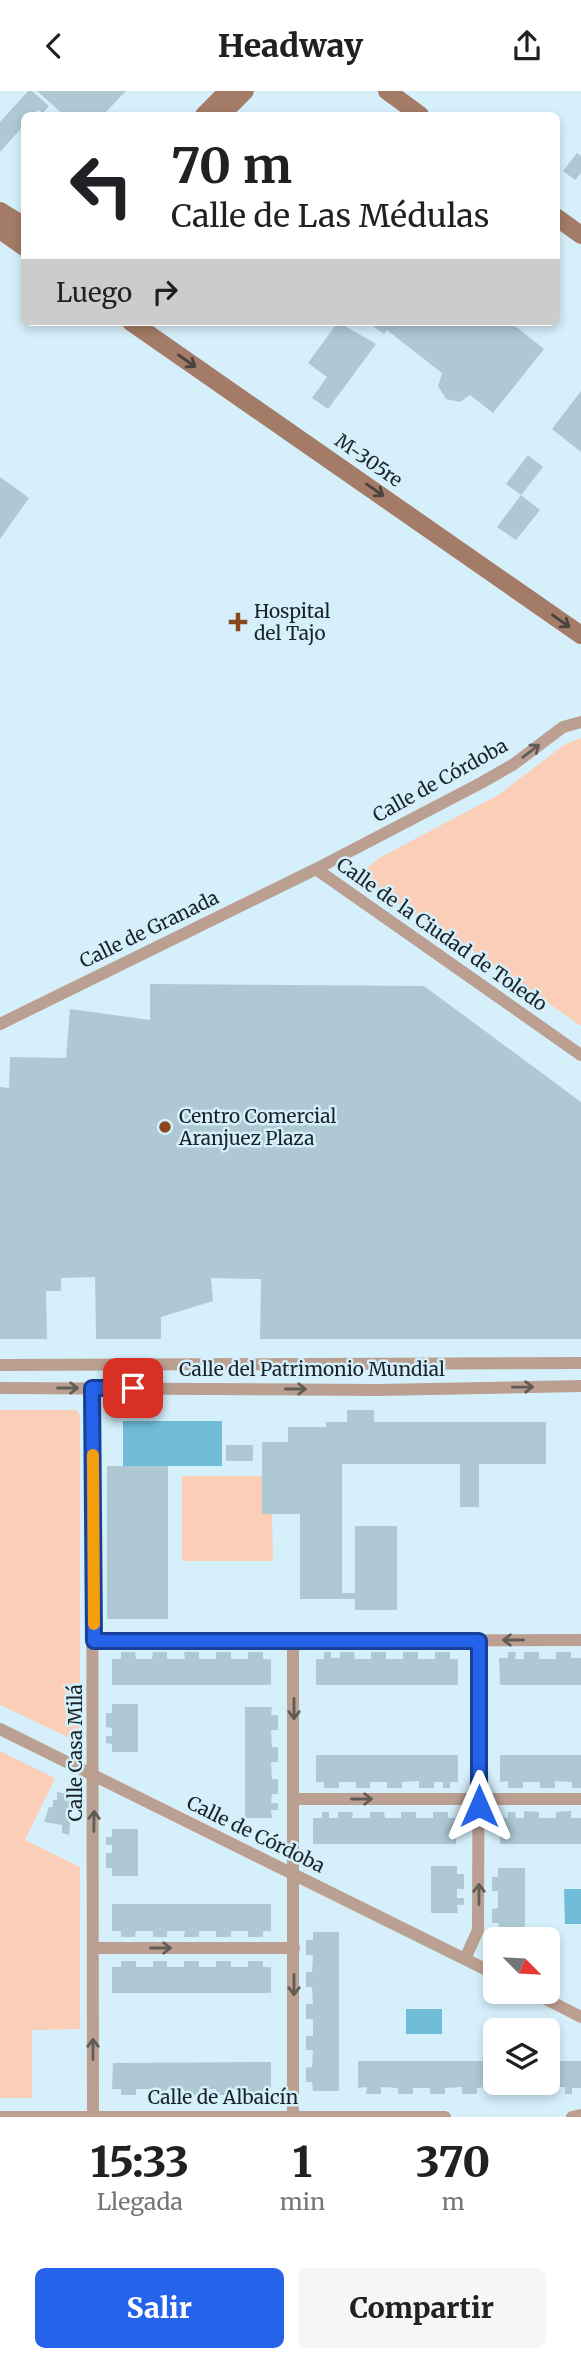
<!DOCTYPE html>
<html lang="es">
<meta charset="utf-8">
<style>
body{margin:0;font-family:Merriweather,serif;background:#f6f6f6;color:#202124;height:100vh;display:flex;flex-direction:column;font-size:26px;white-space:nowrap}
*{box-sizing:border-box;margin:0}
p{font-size:23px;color:#757577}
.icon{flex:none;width:38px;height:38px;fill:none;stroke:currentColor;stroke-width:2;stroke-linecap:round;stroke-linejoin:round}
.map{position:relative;height:2026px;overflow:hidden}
.side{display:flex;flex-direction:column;background:#fff;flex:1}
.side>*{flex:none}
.guide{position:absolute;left:21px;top:21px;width:539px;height:214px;border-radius:10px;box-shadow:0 4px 10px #0003;background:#fff;color:#202124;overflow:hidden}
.needle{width:46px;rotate:114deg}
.buttons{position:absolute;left:483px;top:1836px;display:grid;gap:14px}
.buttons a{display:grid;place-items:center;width:77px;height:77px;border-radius:10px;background:#fff;box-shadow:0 4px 10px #0003;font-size:35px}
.pin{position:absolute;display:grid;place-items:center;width:60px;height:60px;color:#fff;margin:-30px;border-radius:14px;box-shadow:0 4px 10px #0006}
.me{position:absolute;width:77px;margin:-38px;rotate:0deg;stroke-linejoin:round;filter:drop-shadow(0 0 5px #0008)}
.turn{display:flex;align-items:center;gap:24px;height:147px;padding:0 35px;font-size:32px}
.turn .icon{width:91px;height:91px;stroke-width:2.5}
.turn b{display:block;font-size:49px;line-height:60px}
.then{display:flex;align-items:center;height:66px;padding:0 35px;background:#0003;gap:14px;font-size:26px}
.eta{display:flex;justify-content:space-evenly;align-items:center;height:119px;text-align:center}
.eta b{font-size:42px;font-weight:800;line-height:49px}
.primary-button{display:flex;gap:14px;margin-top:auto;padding:14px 35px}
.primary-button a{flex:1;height:80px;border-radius:10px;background:#2563eb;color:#fff;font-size:28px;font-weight:800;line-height:80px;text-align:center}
.primary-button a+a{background:#f6f6f6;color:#202124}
header{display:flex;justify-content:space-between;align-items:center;height:91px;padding:0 35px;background:#fff;font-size:32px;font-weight:800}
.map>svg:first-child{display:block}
.green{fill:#faceb7}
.water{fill:#70bcd9}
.building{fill:#aec9d4}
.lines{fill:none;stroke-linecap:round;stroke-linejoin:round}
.minor{stroke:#bba091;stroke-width:12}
.secondary{stroke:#a37b66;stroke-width:18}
.oneway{stroke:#4a423e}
.oneway2{stroke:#625c57}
.route-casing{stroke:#184099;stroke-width:18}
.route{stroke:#2563eb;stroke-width:12}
.slow{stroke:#f59e0b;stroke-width:12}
.poi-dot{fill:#8c481d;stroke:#d5f0fb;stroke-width:2.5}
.labels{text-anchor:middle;stroke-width:5;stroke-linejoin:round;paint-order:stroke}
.street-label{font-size:19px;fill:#1a2428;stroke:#d5f0fb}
.poi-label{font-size:19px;fill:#1a2428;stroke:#d5f0fb;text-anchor:start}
</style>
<header><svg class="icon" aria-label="back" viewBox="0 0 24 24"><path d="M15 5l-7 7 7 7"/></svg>Headway<svg class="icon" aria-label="share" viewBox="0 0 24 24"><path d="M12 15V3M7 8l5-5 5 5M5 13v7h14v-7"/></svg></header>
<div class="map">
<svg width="581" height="2026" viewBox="0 0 581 2026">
<rect width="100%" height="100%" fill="#d5f0fb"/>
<path class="green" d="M581,647V935L452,845L369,795L365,779L379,767L498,704L564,654Z
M0,1319H76L80,1324V1636L77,1643L70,1647L0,1614Z
M182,1385H262L272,1423L273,1470H182Z
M0,1660L55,1687L25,1749L80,1776V1938L32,1939V2007H0Z"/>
<path class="water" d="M123,1330H222V1375H123Z
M564,1798H581V1833H565Z
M406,1918H442V1943H406Z"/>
<path class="building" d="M28,0H32L49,15L43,22L38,19L33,24H24V34L0,61V31Z
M37,0H126L103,24H64Z
M577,62L581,65V82L575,89L563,80Z
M338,231L376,253L328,318L312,307L327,286L308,272Z
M367,231H510L544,258L493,322L470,304L460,311L446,308L438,295L442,282L387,239L384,243Z
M581,300V361L552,338Z
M528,364L543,376L521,404L506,393Z
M0,386L29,407L0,448Z
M521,404L540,419L516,449L497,436Z
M150,893L424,895L581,1011V1248H260L261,1188L211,1187L213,1210L161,1226V1248H96L95,1186L61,1187V1200H46L47,1248H0V996L9,997L10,966L66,967L70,918L150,929Z
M347,1319H374V1331H546V1373H479V1416H460V1373H342V1502H355V1435H397V1519H355V1508H300V1423H262V1351H288V1336H326V1331H347Z
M226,1354H253V1370H226Z
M107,1375H168V1528H107Z
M121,1561H135L136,1568H152L153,1561H167V1568H185L184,1561H199V1568H216V1561H231V1568H248V1561H263V1568H271V1594H112V1568H121Z
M324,1561H331V1567H340V1561H354L355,1568H371V1561H386V1568H403V1561H418V1568H435V1561H450V1568H458V1594H316V1568H324Z
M508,1561H516L515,1568H524V1561H539V1568H556V1561H571V1567H581V1594H500L499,1567H508Z
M112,1613H138V1661H112V1653L106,1652V1645H112V1637L106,1636V1622H112Z
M245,1616H272L271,1624H278V1639H271L272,1656H278V1671H271L272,1688H278V1703H272L271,1712H278V1719H271L272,1727H245Z
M316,1664H458V1691H450V1697H443V1691H434V1697H419V1690L402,1691V1697H387V1691H370V1697H356V1691H339V1697H324V1691H316Z
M500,1664H581V1697H572V1691L555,1690V1697H540V1691H523V1697H508V1690L500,1691Z
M57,1701L73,1704L69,1744L62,1742V1734L44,1731L49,1716H53V1709H57Z
M524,1720L539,1721V1727H556V1721L571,1720V1727H581V1753H500V1727H508V1721H515L516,1727H524Z
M322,1721H329V1727H338V1721H353L352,1727H370V1721H384L385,1727H401V1721H416V1727H433V1721H448V1727H456V1753H313V1727H322Z
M112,1738H138V1785H112V1777H106V1762H112V1754H106V1746H112Z
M431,1775H457V1783H464V1798H457V1807H464V1814H457L458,1822H431Z
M498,1777H525V1848H492V1841H498L499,1832H492V1818L498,1817V1800H492V1786H498Z
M112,1813H271V1840H263V1846H248V1840H231V1846H216V1840H199V1846H184L185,1840H167V1846H153V1840H136L135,1846H121V1840H112Z
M313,1841H339V2000H313L312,1991H306V1977L312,1976L313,1959H306V1945H313V1928H306V1913H313L312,1896H306V1881H312L313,1864H306V1849H313Z
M121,1870H136V1876H153V1870H167V1876H184V1870H199V1876H216V1870H231V1876H248V1870H263V1876H271V1902H112V1876H121Z
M358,1970H485V1996L477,1997V2003H462V1996L445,1997V2003H430V1997H413V2003H398V1997L381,1996V2003H366L367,1996L358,1997Z
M548,1970H581V1997H572V2003H565V1996H556V2003H542V1997H525V2003H510V1996H501L502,1992H548Z
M271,1971V1998H263V2004H248V1998H231V2004H216V1998H199V2004H185L184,1998H167V2004H153V1998H136V2004H121V1998H112L113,1972Z"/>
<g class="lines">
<path class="minor" d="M316,778L581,964
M0,933L316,778L481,692L514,673L563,636L581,631
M0,1274L581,1272
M0,1297L378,1299L581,1295
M92,1297L93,2026
M94,1550L581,1549
M293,1550V2026
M0,1638L495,1883
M294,1708H581
M93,1857H294
M465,1868L478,1839L479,1550
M530,1900L581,1926
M0,2026H445
M572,2026L581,2024"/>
<path class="secondary" d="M387,0L420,24
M204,24L228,0
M221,24L245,0
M0,120L24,135
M556,126L581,144
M0,139L24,156
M131,231L581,544"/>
</g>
<defs><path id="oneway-shaft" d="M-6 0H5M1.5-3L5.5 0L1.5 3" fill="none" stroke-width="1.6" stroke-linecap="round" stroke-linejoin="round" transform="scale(1.75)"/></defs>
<g class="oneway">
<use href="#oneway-shaft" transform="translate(187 270) rotate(35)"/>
<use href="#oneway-shaft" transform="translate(375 399) rotate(35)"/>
<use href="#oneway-shaft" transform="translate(561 530) rotate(35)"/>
</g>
<g class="oneway2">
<use href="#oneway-shaft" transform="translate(531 660) rotate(-37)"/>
<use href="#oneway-shaft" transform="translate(523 1296) rotate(-1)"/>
<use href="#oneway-shaft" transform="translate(68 1297)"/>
<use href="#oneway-shaft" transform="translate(296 1298)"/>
<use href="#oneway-shaft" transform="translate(513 1549) rotate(180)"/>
<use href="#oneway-shaft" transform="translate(294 1618) rotate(90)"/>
<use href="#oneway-shaft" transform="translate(362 1708)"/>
<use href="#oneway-shaft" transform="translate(94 1730) rotate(-89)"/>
<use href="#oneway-shaft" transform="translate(479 1803) rotate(-90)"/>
<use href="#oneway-shaft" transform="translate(161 1857)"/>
<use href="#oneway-shaft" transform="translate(294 1894) rotate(90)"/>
<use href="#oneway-shaft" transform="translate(93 1958) rotate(-90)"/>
</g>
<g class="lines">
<defs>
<path id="route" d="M133,1297H92L94,1550H479V1715"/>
</defs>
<use href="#route" class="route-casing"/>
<use href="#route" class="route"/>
<path class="slow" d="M93,1364L94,1533"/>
</g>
<g class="poi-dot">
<path d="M234.5 520.5h7v7h7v7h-7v7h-7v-7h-7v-7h7z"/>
<circle cx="165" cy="1036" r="7"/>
</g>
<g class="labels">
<g class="street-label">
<text transform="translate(369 369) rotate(35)" y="7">M-305re</text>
<text transform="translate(440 689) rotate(-29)" y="7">Calle de Córdoba</text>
<text transform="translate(149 838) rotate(-26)" y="7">Calle de Granada</text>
<text transform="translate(442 843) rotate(35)" y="7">Calle de la Ciudad de Toledo</text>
<text x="312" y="1285">Calle del Patrimonio Mundial</text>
<text transform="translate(75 1662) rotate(-90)" y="7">Calle Casa Milá</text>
<text transform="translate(256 1743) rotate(26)" y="7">Calle de Córdoba</text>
<text x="223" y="2013">Calle de Albaicín</text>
</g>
<g class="poi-label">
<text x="254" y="527">Hospital<tspan x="254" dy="22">del Tajo</tspan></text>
<text x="179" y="1032">Centro Comercial<tspan x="179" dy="22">Aranjuez Plaza</tspan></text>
</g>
</g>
</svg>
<div class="buttons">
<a><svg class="needle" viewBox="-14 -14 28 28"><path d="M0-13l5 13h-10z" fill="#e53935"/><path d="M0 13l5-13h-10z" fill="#757577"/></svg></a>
<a><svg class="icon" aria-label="layers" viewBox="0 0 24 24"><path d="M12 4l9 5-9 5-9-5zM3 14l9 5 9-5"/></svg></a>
</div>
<div class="pin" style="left:133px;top:1297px;background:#d93025"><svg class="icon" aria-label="arrive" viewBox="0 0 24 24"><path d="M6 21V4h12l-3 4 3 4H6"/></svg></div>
<svg class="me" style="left:479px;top:1715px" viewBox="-20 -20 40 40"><path d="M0-17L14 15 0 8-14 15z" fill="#2563eb" stroke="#fff" stroke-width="4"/></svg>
<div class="guide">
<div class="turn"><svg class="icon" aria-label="left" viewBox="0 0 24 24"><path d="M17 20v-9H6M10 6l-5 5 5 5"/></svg><div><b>70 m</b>Calle de Las Médulas</div></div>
<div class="then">Luego<svg class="icon" aria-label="right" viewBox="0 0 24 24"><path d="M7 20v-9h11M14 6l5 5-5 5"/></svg></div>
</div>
</div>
<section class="side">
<div class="eta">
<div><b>15:33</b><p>Llegada</p></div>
<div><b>1</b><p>min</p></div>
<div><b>370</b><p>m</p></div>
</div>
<div class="primary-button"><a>Salir</a><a>Compartir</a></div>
</section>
